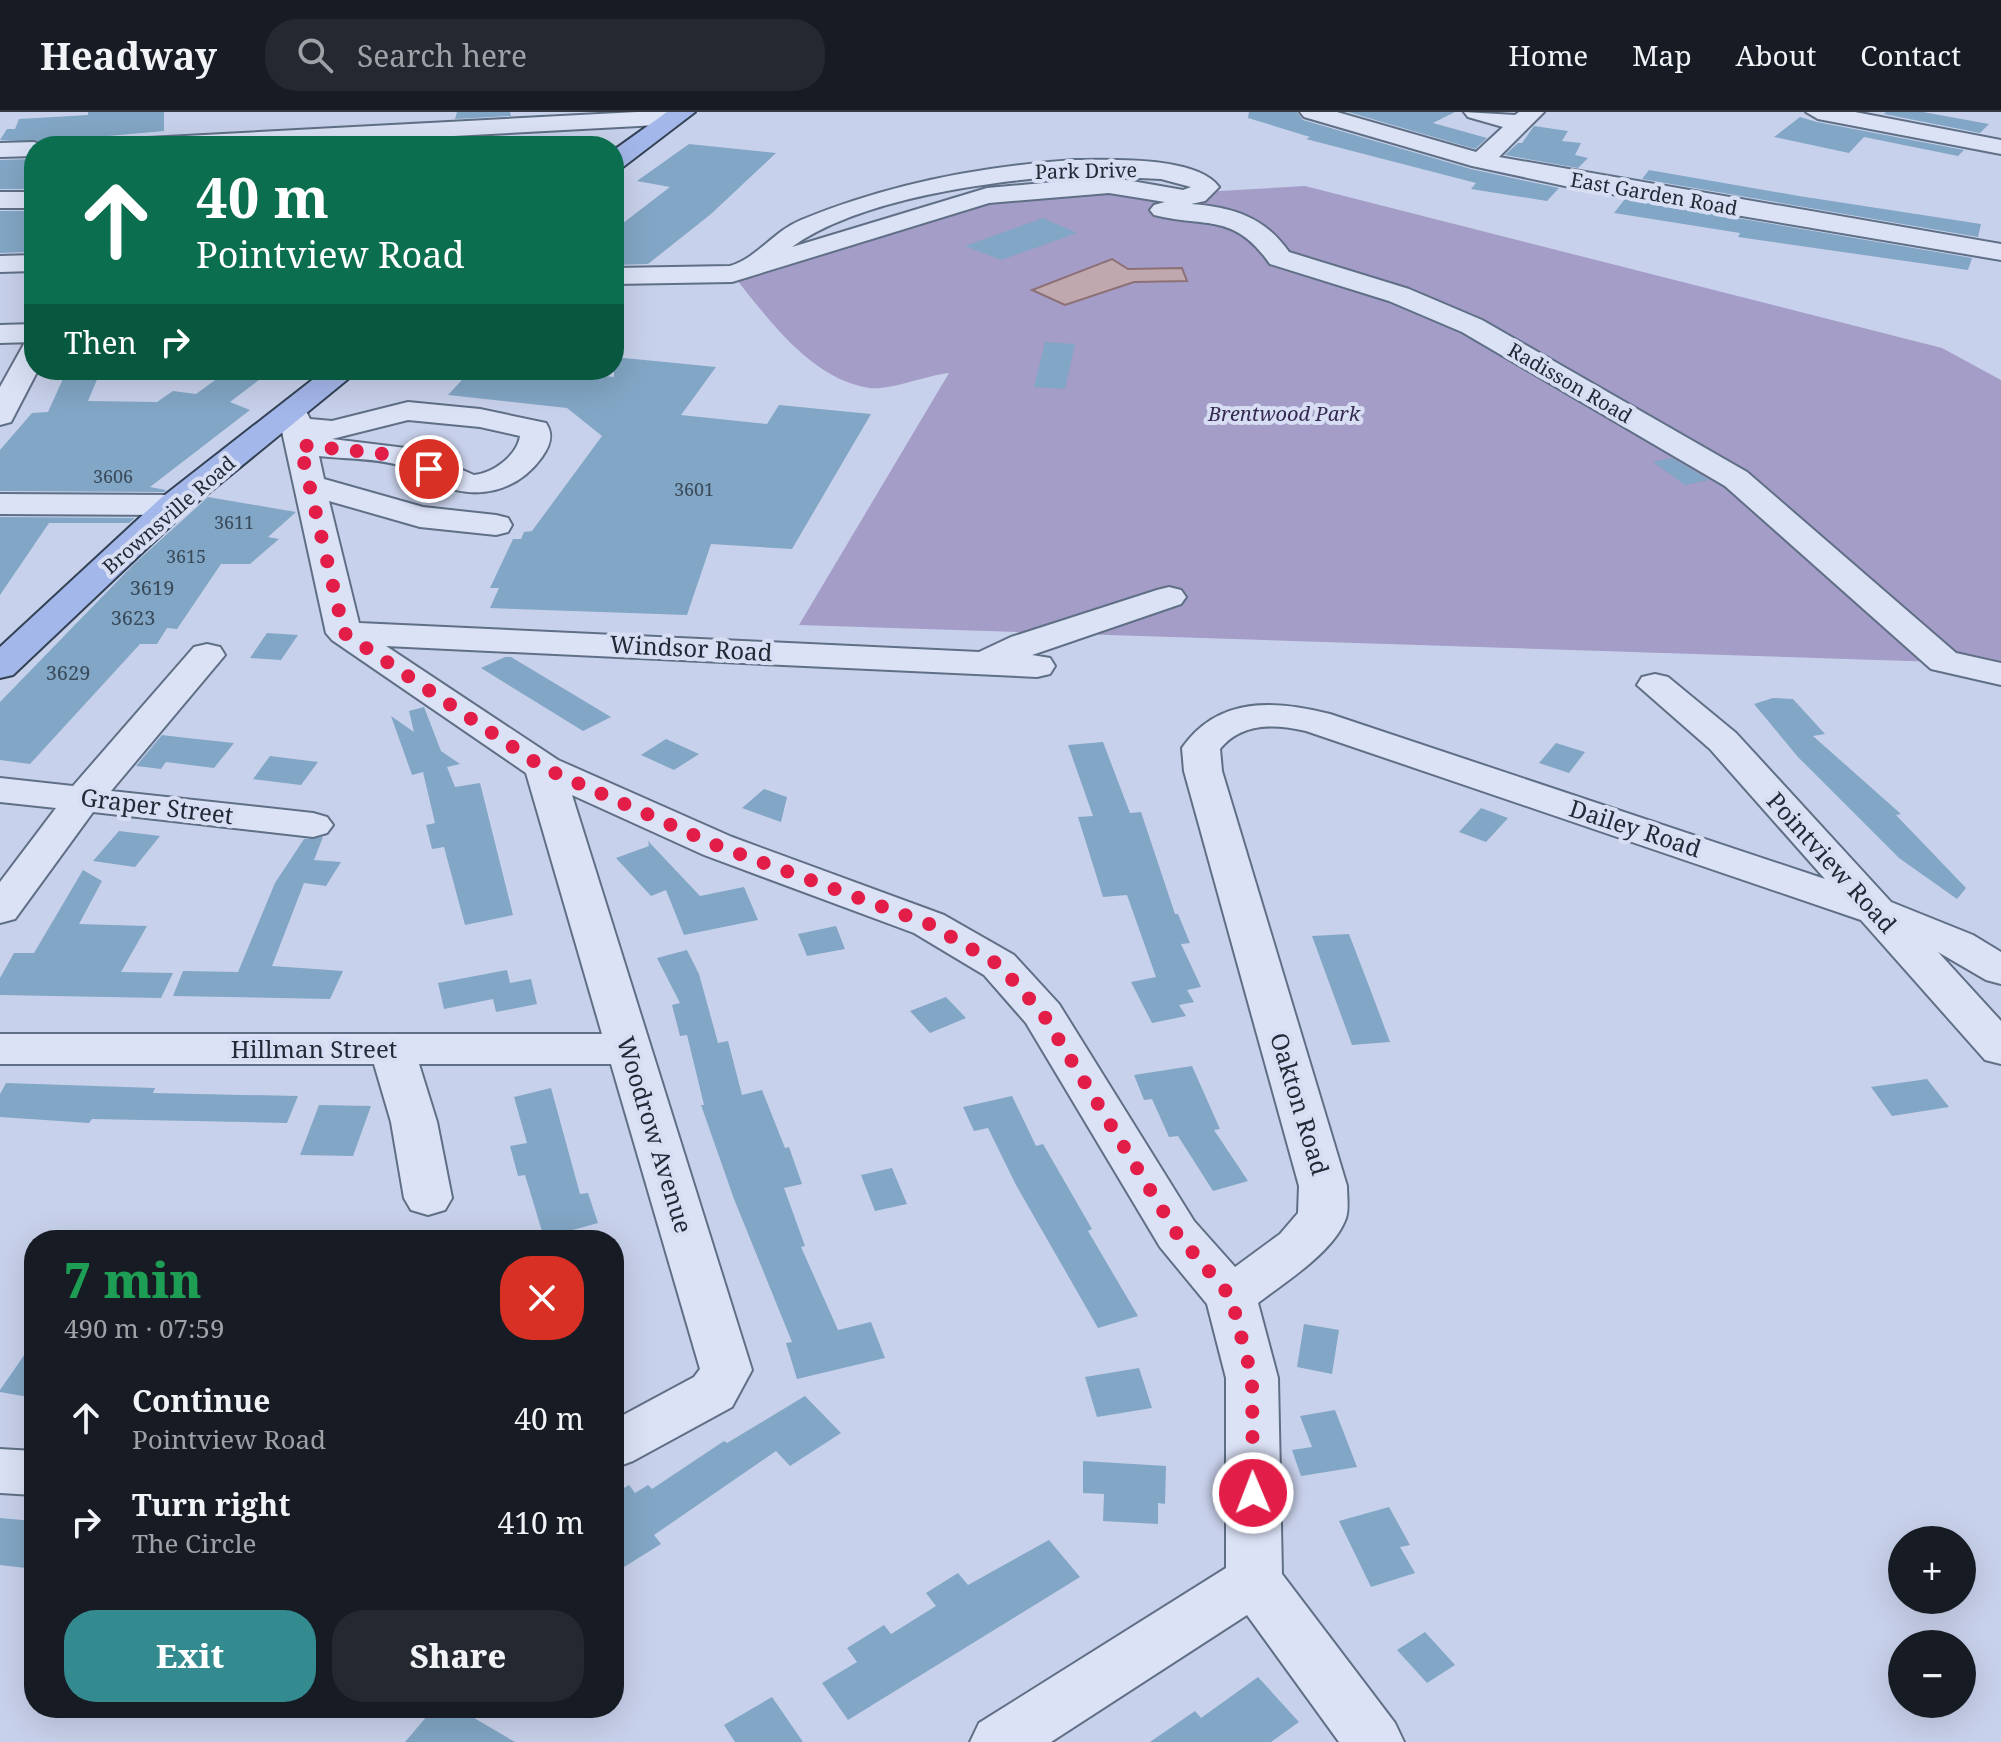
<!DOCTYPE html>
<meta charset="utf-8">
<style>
body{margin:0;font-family:"Noto Serif",serif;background:#242831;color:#f1f3f6;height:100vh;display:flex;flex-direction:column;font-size:30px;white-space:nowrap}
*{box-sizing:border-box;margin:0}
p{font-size:26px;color:#9ea1a6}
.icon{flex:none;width:44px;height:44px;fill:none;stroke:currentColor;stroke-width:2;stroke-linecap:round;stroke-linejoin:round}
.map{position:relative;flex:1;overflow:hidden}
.details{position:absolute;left:24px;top:1118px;width:600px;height:488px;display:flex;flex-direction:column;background:#171b24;border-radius:32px;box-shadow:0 8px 32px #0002}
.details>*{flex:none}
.guide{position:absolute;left:24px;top:24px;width:600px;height:244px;border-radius:32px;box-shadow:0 8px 32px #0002;background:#0b6e4f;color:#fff;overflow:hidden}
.tools{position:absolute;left:1888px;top:1414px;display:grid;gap:16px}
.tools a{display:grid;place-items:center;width:88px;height:88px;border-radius:50%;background:#171b24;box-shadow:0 8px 32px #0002;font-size:40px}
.pin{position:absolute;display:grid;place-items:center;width:68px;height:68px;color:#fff;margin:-34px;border:4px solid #fff;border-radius:50%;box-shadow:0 2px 8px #0007}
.me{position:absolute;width:88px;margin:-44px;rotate:359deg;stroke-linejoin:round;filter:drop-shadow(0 0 6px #0008)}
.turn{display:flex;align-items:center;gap:28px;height:168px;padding:0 40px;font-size:36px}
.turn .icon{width:104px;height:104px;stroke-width:2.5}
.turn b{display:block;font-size:56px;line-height:68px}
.then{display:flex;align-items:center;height:76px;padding:0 40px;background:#0003;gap:16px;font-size:30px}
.round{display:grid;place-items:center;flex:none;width:84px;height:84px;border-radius:32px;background:#242831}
.summary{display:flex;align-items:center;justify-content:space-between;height:136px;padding:0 40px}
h1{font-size:48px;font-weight:800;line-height:60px;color:#1e9e55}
.action{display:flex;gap:16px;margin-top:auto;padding:16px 40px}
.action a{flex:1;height:92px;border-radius:32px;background:#348b8f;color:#fff;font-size:32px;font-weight:800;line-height:92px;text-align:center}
.action a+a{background:#242831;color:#f1f3f6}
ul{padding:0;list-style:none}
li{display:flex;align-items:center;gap:24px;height:104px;padding:0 40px}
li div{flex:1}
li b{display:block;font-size:30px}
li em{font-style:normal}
header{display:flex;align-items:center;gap:48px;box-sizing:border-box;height:112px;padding:0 40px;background:#171b24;border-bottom:2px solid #363941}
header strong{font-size:38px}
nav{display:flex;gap:44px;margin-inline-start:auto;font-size:28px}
.search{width:560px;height:72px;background:#242831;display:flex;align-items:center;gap:20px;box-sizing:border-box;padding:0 28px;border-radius:32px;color:#9ea1a6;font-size:30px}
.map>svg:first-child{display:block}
.green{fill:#a49dc8}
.water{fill:#bfa9ae;stroke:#8d7076;stroke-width:2}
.building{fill:#82a6c5}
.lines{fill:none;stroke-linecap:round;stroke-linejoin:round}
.minor-casing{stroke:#5f6f85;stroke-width:4}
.major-casing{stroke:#324254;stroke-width:4}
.minor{fill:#dbe2f6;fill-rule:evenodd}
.major{fill:#a4b7ea;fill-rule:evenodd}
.route{stroke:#e11d48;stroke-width:14;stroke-dasharray:0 25.2}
.labels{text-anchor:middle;stroke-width:8;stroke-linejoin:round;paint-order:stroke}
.far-number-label{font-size:18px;fill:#394a5a}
.far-street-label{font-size:20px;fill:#212b37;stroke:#d7def3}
.far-park-label{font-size:20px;font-style:italic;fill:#352951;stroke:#d7def3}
.number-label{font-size:20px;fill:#394a5a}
.street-label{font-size:24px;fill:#212b37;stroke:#d7def3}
</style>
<header>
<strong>Headway</strong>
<div class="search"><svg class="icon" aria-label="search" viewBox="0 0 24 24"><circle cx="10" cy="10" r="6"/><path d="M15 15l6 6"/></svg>Search here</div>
<nav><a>Home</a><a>Map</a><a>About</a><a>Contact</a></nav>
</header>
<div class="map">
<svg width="2001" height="1630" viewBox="0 0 2001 1630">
<rect width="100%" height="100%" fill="#c8d1eb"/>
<path class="green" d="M1305,74L1942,236L2001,268V552L799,513L949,261C927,263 889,279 869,276C809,266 768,206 732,162L987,84L1131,75L1203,80Z"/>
<path class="water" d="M1112,147L1128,157L1182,156L1187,169L1134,170L1065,193L1032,178Z"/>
<path class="building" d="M88,0H164V19L42,30L0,28L7,17H15L19,7L88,3Z
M457,0H510L511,4L455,7Z
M1249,0H1297L1303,8L1471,57L1559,76L1547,89L1471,77L1476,71L1306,27L1310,25L1248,6Z
M1348,0H1455L1433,11L1487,26L1475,37Z
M1886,0H1923L1989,12L1980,21L1884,2Z
M1800,5L1817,10L1964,38L1958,44L1864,25L1849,41L1774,25Z
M1534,14L1568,19L1562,29L1581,31L1575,43L1588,46L1578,56L1505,43L1518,31H1522Z
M512,24V34H448L450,27Z
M689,32L776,41L711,102L648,152L614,153V118L670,75L637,69Z
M34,47V77H0V48Z
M1649,58L1799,84L1981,112L1978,125L1642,67Z
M1625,87L1972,146L1968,158L1738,125L1740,121L1614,101Z
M0,99H34V129L26,140L0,141Z
M1043,106L1077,121L1001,148L965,134Z
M1045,230L1075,232L1065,277L1034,275Z
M614,245L716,255L681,303L767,312L779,293L871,302L792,437L711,432L687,503L490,496L499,476H490L513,427H521L524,420L532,419L602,324L567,296L448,283L471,258H549L614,265Z
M67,258H101L88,289L157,290L173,279L196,282L229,258H272L230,290L250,298L150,375L166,378L164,380L0,379V338L32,301L48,300Z
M1672,346L1709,368L1685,373L1653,350Z
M208,385L296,400L268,425L279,427L250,452H221L177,517L167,516L157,532H140L30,652L0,648V590L134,452Z
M0,405L135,406L129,411H49L0,483Z
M267,521L298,523L281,548L250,546Z
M505,545H511L611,605L583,619L481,556Z
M1773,586L1793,587L1825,622L1813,624L1901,702L1896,703L1966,776L1957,787L1899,746L1798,645L1754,592Z
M424,595L441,639L460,652L447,655L455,675L480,671L513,803L465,813L444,735L432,737L426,713L435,711L423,660L412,663L391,604L414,620L409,599Z
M162,623L187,626L234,631L214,656L166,650L161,657L136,654Z
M666,627L699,642L674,658L641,643Z
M1103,630L1130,701L1141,700L1175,802H1178L1190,831L1181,832L1201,875L1187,878L1194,890L1179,893L1186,904L1152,911L1131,870L1156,865L1127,783L1103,785L1078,705L1093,704L1068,633Z
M1556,631L1585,640L1569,661L1539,651Z
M270,644L318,650L301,673L253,667Z
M764,677L787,685L781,710L742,696Z
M1481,696L1508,706L1486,730L1459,720Z
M119,719L160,724L135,755L93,749Z
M323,725L314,748L341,750L326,774L304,771L272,854L343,859L330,887L173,884L183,859L238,860L275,771L304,727Z
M648,729L700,784L744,775L758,808L684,823L666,778L651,784L616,746L649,734Z
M83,758L102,769L79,812L147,814L121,860L173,861L161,886L0,883V866L14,841H34Z
M836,814L845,837L807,844L798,822Z
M1349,822L1372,882L1390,930L1352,933L1312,824Z
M687,838L699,862L718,931L728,929L742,983L762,978L785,1036L789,1035L802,1072L784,1076L805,1134L801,1135L838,1218L871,1210L885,1246L797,1267L786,1231L792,1230L734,1087L701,993H704L687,923L680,924L672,893L680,891L657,846Z
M507,858L510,871L531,867L537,892L496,900L493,887L444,897L438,871Z
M946,885L966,906L930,921L910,899Z
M1192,954L1220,1017L1214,1018L1248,1069L1213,1079L1178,1024L1169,1025L1152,987L1144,988L1134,963Z
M1927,967L1949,995L1892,1004L1871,975Z
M6,971L155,976L153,981L298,984L287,1011L92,1007L89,1011L0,1005V982Z
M551,976L580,1082L588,1081L598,1111L544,1126L525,1063L518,1064L510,1034L527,1031L514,985Z
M1012,984L1036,1034L1043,1032L1092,1117L1088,1119L1138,1204L1098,1216L1016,1073L988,1016L974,1019L963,995Z
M319,993L371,994L353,1044L300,1043Z
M892,1056L907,1092L875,1099L861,1063Z
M1304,1212L1339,1218L1332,1262L1297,1255Z
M34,1229V1286L0,1280V1278Z
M1139,1256L1152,1296L1097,1305L1085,1265Z
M805,1284L841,1321L790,1354L776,1339L654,1423L661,1432L624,1455L614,1442V1382L629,1373L635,1381L648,1373L652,1377L724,1329L727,1331Z
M1335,1298L1357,1355L1301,1364L1292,1338L1312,1335L1300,1304Z
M1083,1349L1166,1354L1165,1392L1158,1391V1412L1103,1409L1104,1382L1083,1381Z
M1389,1395L1410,1433L1400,1435L1415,1461L1371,1475L1339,1409Z
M0,1406L34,1409V1457L0,1453Z
M1049,1428L1080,1465L848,1608L822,1571L857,1550L847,1536L884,1513L891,1522L936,1494L926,1481L958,1461L968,1473Z
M1425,1520L1455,1553L1427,1571L1397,1538Z
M1258,1565L1299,1610L1271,1630H1150L1195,1599L1201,1606Z
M772,1585L803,1630H735L724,1613Z
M434,1596H457L515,1630H405Z"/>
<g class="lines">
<defs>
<path id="minor" d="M637,0H684L688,5L676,12L265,34H117L129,27Z
M1300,0H1337L1476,40L1503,15L1468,5L1464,0L1515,3L1519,0H1544L1499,45L2001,132V148L1565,74L1472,54L1304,5Z
M1806,0H1855L2001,28V42L1818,7Z
M34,30L44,34H34V44L0,45V31Z
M1075,48C1110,48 1197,44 1219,75L1205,89L1191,92C1232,95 1265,105 1289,140L1409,177L1482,208L1747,360L1956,541L2001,551V573L1931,557L1725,374L1462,220L1389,189L1270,152C1234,100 1206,116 1154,103L1150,98L1154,93L1165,90L1109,81L989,91L732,170L614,172V156L730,154C757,146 774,119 801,108C888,72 981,54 1075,48ZM1075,63L1161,67L1191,75L1183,78L1109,65L987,76L792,135C860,86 992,69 1075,63Z
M0,80H34V96H0Z
M34,143V159L0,160V144Z
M34,212V258H38L11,310L0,313V275L24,232L33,230L0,231V213Z
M408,290L480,297L546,311C554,323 550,334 542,345C517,380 476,389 438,372C425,366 413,357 399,353C374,346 344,347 319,344L324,367L423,395L496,403L508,406L512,413L508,420L496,423L420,415L329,389L359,511L979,540L1011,525L1157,478L1169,475L1181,478L1186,485L1181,492L1032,543L1050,546L1055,554L1050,562L1037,565L386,534L558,648L732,725L944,803L1014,843L1059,892L1194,1109L1235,1155L1280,1122L1298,1101L1299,1074L1184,659L1182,636C1218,584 1275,588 1330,602L1825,767L1710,637L1637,573L1642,565L1655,562L1668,565L1736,621L1891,790L1973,823L2001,840V872L1986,868L1938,840L2001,909V952L1985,948L1861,808L1306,619C1275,612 1242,610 1220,637L1222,659L1347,1074C1347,1084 1349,1097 1346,1106C1334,1140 1285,1170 1258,1191L1278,1266L1282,1462L1395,1611L1404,1630H1339L1247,1503L1051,1630H970L979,1611L1226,1456V1266L1207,1192L1160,1135L1026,911L984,863L914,821L704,743L572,683L752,1258L732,1295L633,1349L614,1356V1308L694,1265L700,1257L611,952H419L437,1010L452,1086L445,1098L428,1103L411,1098L404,1086L391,1010L374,952H0V922H602L526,661L332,528L326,521L278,301L282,295H304L310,307L332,309ZM408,308L480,315L520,324C517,344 493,361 474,363L414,337L332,327Z
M0,382L173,383L184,386L189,393L184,400L173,403L0,402Z
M207,532L220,535L225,543L111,679L313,701L327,705L333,713L327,721L313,725L93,700L15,807L0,811V770L56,696L0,690V666L73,674L194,535Z
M0,1337L34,1339V1383L0,1381Z"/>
<path id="major" d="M667,0H695L623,55L614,58V38Z
M325,258H359L185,400L13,563L0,566V535L161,386Z"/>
</defs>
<use href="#minor" class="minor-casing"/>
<use href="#major" class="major-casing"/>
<use href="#minor" class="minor"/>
<use href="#major" class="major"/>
</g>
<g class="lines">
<path class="route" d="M429,357L403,344L300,333L344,521L544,656L718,734L929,812L999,853L1043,902L1177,1122L1231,1185L1252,1266L1253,1381"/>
</g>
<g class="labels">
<g class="far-number-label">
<text x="113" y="371">3606</text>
<text x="694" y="384">3601</text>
<text x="234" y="417">3611</text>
<text x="186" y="451">3615</text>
</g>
<g class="far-street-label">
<text transform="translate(1086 59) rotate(-1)" y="7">Park Drive</text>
<text transform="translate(1654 82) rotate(10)" y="7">East Garden Road</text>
<text transform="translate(1570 271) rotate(30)" y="7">Radisson Road</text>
<text transform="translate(169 403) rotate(-41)" y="7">Brownsville Road</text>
</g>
<g class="far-park-label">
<text x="1284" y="309">Brentwood Park</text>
</g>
<g class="number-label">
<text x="152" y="483">3619</text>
<text x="133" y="513">3623</text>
<text x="68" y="568">3629</text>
</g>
<g class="street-label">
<text transform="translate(691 537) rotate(3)" y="8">Windsor Road</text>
<text transform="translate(157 695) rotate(7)" y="8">Graper Street</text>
<text transform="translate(1635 717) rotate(18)" y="8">Dailey Road</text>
<text transform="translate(1831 751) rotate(48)" y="8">Pointview Road</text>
<text x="314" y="946">Hillman Street</text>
<text transform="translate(1299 992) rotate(73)" y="8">Oakton Road</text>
<text transform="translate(654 1023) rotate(73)" y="8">Woodrow Avenue</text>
</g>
</g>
</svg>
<div class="tools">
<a>+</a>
<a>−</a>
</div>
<div class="pin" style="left:429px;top:357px;background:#d93025"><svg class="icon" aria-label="arrive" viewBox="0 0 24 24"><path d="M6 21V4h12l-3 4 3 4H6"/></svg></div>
<svg class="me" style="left:1253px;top:1381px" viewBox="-20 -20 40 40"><circle r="17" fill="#e11d48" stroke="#fff" stroke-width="3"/><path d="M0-11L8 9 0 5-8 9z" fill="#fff"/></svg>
<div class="guide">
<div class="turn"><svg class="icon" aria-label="ahead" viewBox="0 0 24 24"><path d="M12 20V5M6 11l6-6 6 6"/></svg><div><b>40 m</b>Pointview Road</div></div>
<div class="then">Then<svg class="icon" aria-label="right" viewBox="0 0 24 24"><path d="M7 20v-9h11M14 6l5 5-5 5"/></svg></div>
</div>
<section class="details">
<div class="summary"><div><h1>7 min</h1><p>490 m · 07:59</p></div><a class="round" style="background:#d93025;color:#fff"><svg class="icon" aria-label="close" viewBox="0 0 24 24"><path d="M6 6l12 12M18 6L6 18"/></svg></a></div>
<ul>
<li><svg class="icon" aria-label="ahead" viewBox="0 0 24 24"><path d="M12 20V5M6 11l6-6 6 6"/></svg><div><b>Continue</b><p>Pointview Road</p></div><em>40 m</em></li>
<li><svg class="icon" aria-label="right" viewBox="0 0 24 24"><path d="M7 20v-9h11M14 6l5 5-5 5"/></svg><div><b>Turn right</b><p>The Circle</p></div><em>410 m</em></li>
</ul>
<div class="action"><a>Exit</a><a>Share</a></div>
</section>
</div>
